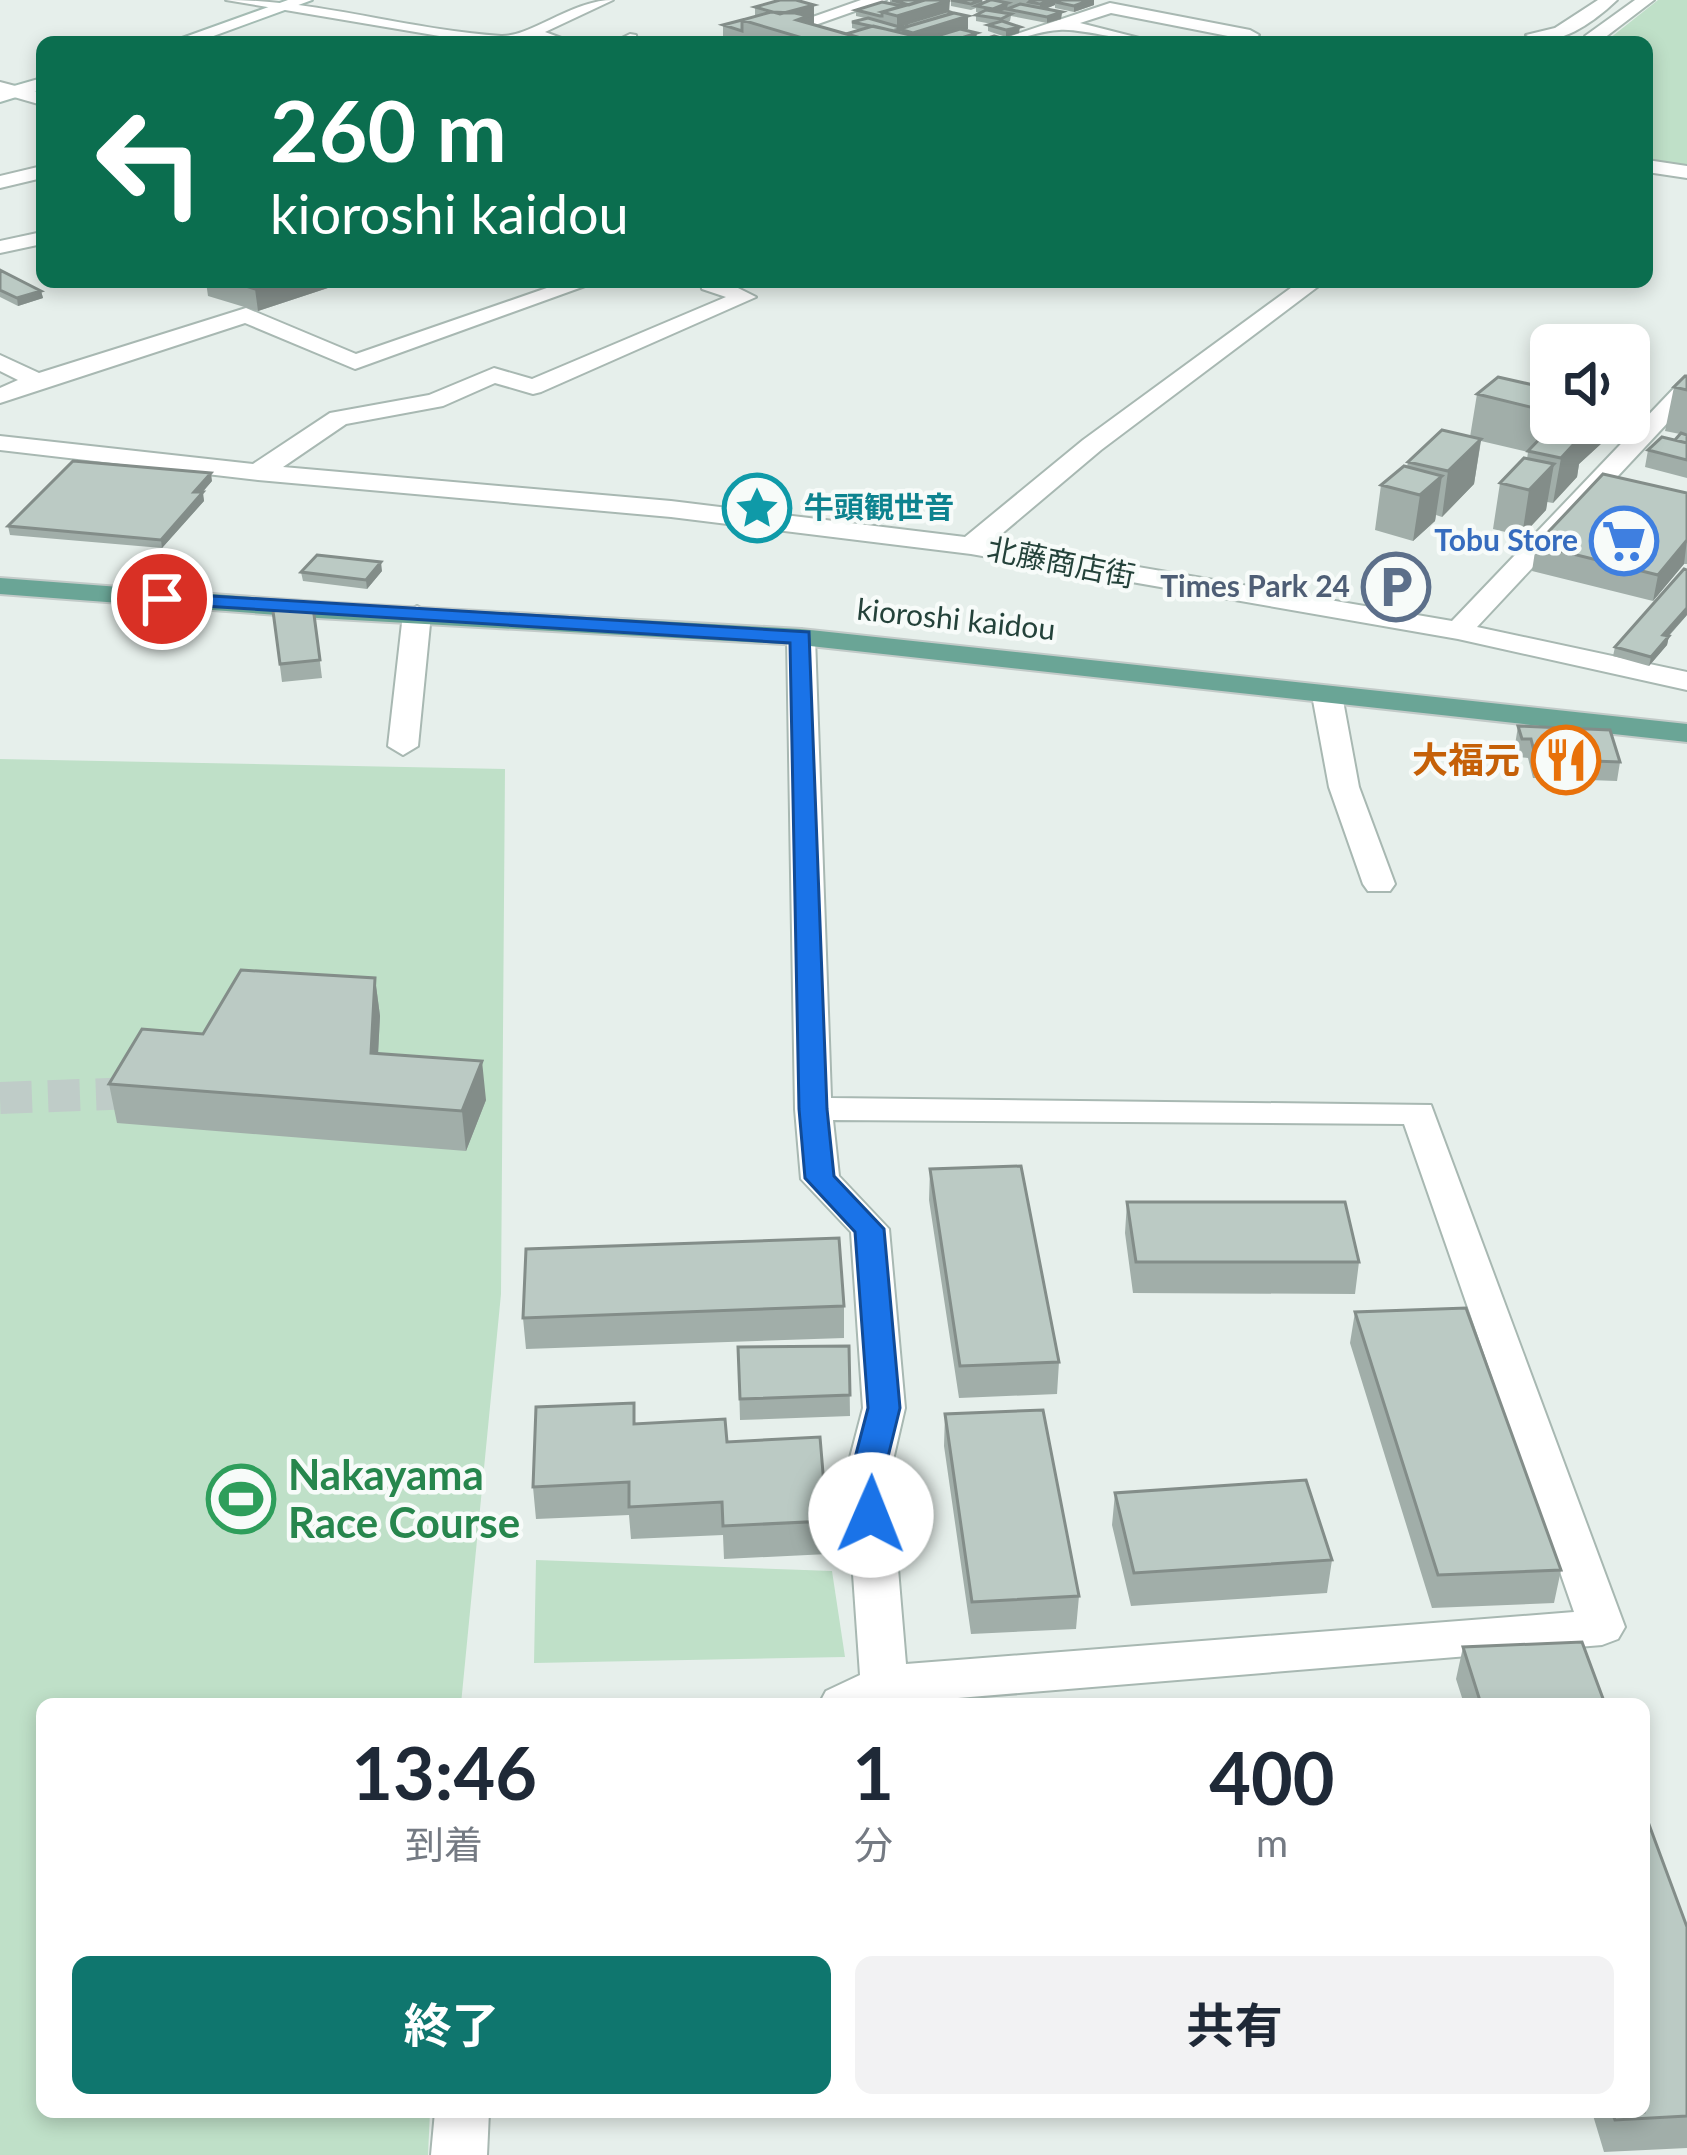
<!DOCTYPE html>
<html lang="ja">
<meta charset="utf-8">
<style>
body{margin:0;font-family:Lato,"Noto Sans JP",sans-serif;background:#f2f2f3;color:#1f2937;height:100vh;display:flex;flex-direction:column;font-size:45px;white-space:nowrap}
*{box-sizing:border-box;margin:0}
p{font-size:39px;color:#747a83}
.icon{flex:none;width:66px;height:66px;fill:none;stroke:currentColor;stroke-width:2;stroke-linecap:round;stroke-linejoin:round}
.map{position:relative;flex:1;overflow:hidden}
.side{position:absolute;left:36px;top:1698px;width:1614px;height:420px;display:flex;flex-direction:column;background:#fff;border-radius:18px;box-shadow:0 6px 18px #0003}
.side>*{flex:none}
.hud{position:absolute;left:36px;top:36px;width:1617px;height:252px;border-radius:18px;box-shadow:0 6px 18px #0003;background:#0b6e4f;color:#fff;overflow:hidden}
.controls{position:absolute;left:1530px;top:324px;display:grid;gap:24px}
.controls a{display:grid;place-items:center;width:120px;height:120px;border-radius:18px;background:#fff;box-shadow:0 6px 18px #0003;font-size:60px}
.pin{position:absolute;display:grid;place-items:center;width:102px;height:102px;color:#fff;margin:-51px;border:6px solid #fff;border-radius:50%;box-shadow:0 3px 12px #0007}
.me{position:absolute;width:132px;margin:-66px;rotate:1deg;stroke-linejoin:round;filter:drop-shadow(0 0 9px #0008)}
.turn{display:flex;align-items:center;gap:42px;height:252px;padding:0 36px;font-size:54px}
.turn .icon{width:156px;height:156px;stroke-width:2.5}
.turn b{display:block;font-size:84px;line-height:102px}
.eta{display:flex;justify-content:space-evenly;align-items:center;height:204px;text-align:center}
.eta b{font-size:72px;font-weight:700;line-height:84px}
.button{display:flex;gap:24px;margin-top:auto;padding:24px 36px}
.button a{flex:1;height:138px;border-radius:18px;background:#0f766e;color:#fff;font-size:48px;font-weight:700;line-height:138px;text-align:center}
.button a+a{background:#f2f2f3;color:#1f2937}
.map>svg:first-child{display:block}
.green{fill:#bfe0c8}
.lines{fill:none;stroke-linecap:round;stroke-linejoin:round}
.pedestrian-tunnel{stroke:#bfccc8;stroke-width:32;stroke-dasharray:32 16;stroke-linecap:butt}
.minor-casing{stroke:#a8b8b2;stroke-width:4}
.tertiary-casing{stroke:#a8b8b2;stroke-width:4}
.secondary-casing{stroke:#a4bbb3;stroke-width:4}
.primary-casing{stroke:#c2cac8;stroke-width:4}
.minor{fill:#fff;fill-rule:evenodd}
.tertiary{fill:#fff;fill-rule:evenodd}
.secondary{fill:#fff;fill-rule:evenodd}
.primary{fill:#6aa596;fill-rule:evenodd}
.wall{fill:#a1aea9}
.shaded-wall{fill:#838d89}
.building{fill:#bbcac4;stroke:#838d89;stroke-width:3}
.route{fill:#1a73e8;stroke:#114b97;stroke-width:3}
.labels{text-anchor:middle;stroke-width:9;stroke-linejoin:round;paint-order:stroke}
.far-culture-label{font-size:30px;font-weight:bold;fill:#0d838f;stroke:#f7fbf9;text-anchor:start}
.far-shop-label{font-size:30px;font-weight:bold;fill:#366cbe;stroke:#f7fbf9;text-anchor:end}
.far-street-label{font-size:30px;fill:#24423a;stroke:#f7fbf9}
.far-service-label{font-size:30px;font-weight:bold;fill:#4e5e75;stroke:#f7fbf9;text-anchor:end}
.food-label{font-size:36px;font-weight:bold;fill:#c56008;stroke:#f7fbf9;text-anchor:end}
.near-leisure-label{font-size:42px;font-weight:bold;fill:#27864d;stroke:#f7fbf9;text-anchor:start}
</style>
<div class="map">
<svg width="1687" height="2155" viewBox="0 0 1687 2155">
<rect width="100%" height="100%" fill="#e6efeb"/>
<path class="green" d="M1658,0H1687V168L1647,163V42H1605Z
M0,759L505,769L501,1294L461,1704H42V2112H430L428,2155H0Z
M536,1560L832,1571L845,1657L534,1663Z"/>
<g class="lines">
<path class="pedestrian-tunnel" d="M0,1098L135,1093"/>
<defs>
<path id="minor" d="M226,0C319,0 408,30 501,36C531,37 572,0 613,0L545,32L572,42H475Z
M1598,0H1617C1596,20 1555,52 1526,35L1555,28Z
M1635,0H1654L1599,42H1584L1585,36Z
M1110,3L1250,30L1259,35L1249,42H1227L1233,37L1111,13L1080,23L1155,42C1125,42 1081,28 1059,30C1036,31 1017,42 993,42Z
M630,34L636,35L637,42H614Z
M1647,160L1687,166V178L1647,172Z
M42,166V178L0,188V176Z
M564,282H596L355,369L245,323L0,403V388L18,380L0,371V355L39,373L246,308L356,354Z
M701,282H726L756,297L541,392L533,394L495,383L443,406L346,424L283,467L671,501L965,537L1083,440L1299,282H1324L1101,450L992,542L1452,621L1679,383L1687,381V402L1477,627L1687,672V690L1458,639L971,554L671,517L258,480L0,450V436L253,464L330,413L429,395L494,368L532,379L726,297L702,289Z
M417,606L431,614L418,746L403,755L388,746L403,614Z
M801,629L815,637L831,1098L1431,1105L1625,1627L1618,1639L1602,1645L886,1704H819L826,1691L860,1675L846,1473L863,1408L851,1232L801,1179L795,1109L787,637ZM833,1120L1404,1124L1574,1612L906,1664L890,1473L905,1408L889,1229L839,1176Z
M1327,686L1342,695L1359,787L1395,884L1390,891H1368L1363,884L1329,787L1312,695Z
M435,2112H489L487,2155H431Z"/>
<path id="tertiary" d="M861,0H886L767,42H741Z
M0,82L42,93V105L0,93Z
M42,232V244L0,253V241Z"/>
<path id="secondary" d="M288,0H312L197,42H171Z
M42,78V89L0,102V90Z"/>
<path id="primary" d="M0,578L318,602L801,629L1687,724V742L801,645L318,618L0,594Z"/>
</defs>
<use href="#minor" class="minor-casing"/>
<use href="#tertiary" class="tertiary-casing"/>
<use href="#secondary" class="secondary-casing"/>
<use href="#primary" class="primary-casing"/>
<use href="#minor" class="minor"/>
<use href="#tertiary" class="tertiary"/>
<use href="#secondary" class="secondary"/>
<use href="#primary" class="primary"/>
</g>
<path class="wall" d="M890,0L949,12L968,29L964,30L976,40L970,42H723V25L755,17V7L847,34L860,30L852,28V22L865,18L856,16V10L890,4Z
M951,0H982V3L990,0H1094V5L1074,12L1055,8V5L1045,9L1062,12L1061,19L1047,23L1011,16L1010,21L1006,23L1019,33L1006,37L988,31V25L992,24L976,21V15L980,13L976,12V8L971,10L951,6Z
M0,270L41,291L43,298L18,306L0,297Z
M206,282H346L258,311L208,296Z
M1687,376V478L1645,467L1648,450L1675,440L1680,434L1665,431L1674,387Z
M1551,389V423H1606L1603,442L1579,464L1577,477L1553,503L1547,502L1546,510L1522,536L1493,529L1500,483L1527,459L1528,452L1481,441L1474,484L1442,517L1436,515L1435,521L1413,541L1375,530L1381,485L1407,467L1408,462L1470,437L1477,394Z
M212,481L202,492L204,501L162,548L10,535L8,526Z
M1687,493V564H1684L1653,601L1532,571L1536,545Z
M382,571L367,589L303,581L301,572Z
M313,607L322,678L282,682L273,611Z
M1687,615L1669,636L1667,645L1649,666L1613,656L1615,647Z
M1518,726L1620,762L1617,781L1533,778L1528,758L1518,757L1515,745Z
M375,978L380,1016L378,1054L486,1100L466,1151L117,1123L109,1084L203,1034Z
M930,1169L1059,1362L1057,1394L959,1398L929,1200Z
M1127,1202L1359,1262L1355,1294L1133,1293L1125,1233Z
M844,1306V1338L526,1349L523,1318Z
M1355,1312L1561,1570L1554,1603L1432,1608L1350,1343Z
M849,1346L850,1416L740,1420L738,1347Z
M945,1414L1079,1596L1076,1629L971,1634L944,1446Z
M635,1424L727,1442L827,1521L828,1554L724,1559L723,1535L631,1539L629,1515L536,1519L533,1487Z
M1115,1493L1332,1560L1327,1593L1131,1606L1112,1525Z
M1463,1647L1605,1704H1464L1456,1679Z
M1687,1927V2148L1604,2152L1592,2112H1644Z"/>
<path class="shaded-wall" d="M950,0L949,13L904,24V27L897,29V16Z
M1052,0H1069L1055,2V5L1040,11V4Z
M1090,0H1094V5L1074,12V6Z
M1008,3L1007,9L992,15L993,9Z
M814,5V42L780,14Z
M1062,12L1061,19L1047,23V17Z
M968,16V29L924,42H912L913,33Z
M1020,27L1019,33L1006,37V30Z
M977,33L976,40L970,42H949Z
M275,282H346L258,311L255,289Z
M41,291L43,298L18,306L17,298Z
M1586,423H1606L1603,442L1579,464L1577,477L1553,503L1561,458L1584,433Z
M1481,439L1474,484L1442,517L1448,471Z
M1554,464L1546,510L1522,536L1529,490Z
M211,473L212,481L196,500L194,492Z
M1442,476L1435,521L1413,541L1420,495Z
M203,492L204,501L162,548L161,540Z
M1687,540L1684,564L1653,601L1658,575Z
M381,562L382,571L367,589L366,580Z
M1687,608V615L1661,644L1663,635Z
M1669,636L1667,645L1649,666L1651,657Z
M375,978L380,1016L376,1093L371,1053Z
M482,1061L486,1100L466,1151L462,1111Z"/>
<path class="building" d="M780,0H796L814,5L780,14L755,7Z
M892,0H918L922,1L909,5Z
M925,0H950L897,16L882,12Z
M951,0H982L971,4Z
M990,0H993L1008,3L993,9L976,6Z
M1031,0H1052L1040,4L1029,2Z
M1061,0H1090L1074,6L1055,2Z
M882,2L902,6L882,12V16H880L856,10Z
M1020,4L1062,12L1047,17L1007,9Z
M986,10L1011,14L1001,19L976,15Z
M947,11L953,13L909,26L904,24Z
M771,12L795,13L808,16L797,20L875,42H816L742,20Z
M954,13L968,16L913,33L899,29Z
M868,18L903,28L899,29V32L852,22Z
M742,20V31L723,25Z
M1002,21L1020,27L1006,30L988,25Z
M873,26L939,42H875L846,34Z
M960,29L977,33L949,42L927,39Z
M994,36L1015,42H975Z
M0,270L41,291L17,298L0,290Z
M233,282H275L255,289Z
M1685,376H1687V390L1674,387Z
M1498,377L1551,389V412L1477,394Z
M1553,425L1585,432L1561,458L1528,451Z
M1442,430L1481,439L1448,471L1408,462Z
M1681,433L1687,435V443L1675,440Z
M1662,437L1687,443V460L1648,450Z
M1524,458L1554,464L1529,490L1500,483Z
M73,461L211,473L194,492H203L161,540L8,526Z
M1404,466L1442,476L1420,495L1381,485Z
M1603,474L1687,493V540L1658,575L1536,545Z
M317,555L381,562L366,580L301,572Z
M1684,569L1687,570V608L1663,635L1669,636L1651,657L1615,647Z
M313,607L320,660L280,664L273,611Z
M1518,726L1610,730L1620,762L1536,759L1531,739H1522Z
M241,970L375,978L371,1053L482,1061L462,1111L109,1084L142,1029L203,1034Z
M1021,1166L1059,1362L960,1366L930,1169Z
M1127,1202H1345L1359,1262H1136Z
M839,1238L844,1306L523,1318L526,1249Z
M1466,1308L1561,1570L1438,1575L1355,1312Z
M849,1346L850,1395L740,1399L738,1347Z
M634,1403V1424L725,1419L727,1442L820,1437L827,1521L723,1526L722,1502L629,1507V1482L533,1487L536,1407Z
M1043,1410L1079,1596L972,1602L945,1414Z
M1306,1480L1332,1560L1134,1573L1115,1493Z
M1582,1642L1605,1704H1481L1463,1647Z
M1644,1811L1687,1927V2116L1615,2120L1612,2112H1644Z"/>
<path class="route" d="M162,593L809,632L827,1109L834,1176L884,1229L900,1408L884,1473L888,1515L883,1524H859L851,1473L868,1408L855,1232L805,1178L799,1109L790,643L155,603V594Z"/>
<defs>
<symbol id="sight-ring" viewBox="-11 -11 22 22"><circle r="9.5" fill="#f7fbf9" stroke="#0f9aa8" stroke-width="1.5"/><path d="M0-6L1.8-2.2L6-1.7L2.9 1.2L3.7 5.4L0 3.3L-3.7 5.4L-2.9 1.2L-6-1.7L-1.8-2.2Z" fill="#0f9aa8"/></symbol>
<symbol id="supermarket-ring" viewBox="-11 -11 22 22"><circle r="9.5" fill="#f7fbf9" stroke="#3f7fe0" stroke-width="1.5"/><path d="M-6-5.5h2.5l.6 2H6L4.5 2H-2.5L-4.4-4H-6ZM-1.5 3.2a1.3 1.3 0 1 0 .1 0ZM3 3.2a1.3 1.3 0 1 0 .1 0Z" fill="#3f7fe0"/></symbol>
<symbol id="parking-ring" viewBox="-11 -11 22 22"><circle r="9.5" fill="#f7fbf9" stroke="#5c6f8a" stroke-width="1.5"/><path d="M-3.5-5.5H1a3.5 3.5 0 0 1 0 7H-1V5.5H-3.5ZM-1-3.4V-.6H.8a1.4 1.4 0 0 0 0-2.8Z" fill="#5c6f8a"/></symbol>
<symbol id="restaurant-ring" viewBox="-11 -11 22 22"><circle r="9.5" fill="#f7fbf9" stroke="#e8710a" stroke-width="1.5"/><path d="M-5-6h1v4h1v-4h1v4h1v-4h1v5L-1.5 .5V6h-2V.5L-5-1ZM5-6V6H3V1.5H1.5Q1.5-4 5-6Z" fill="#e8710a"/></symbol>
<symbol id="stadium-ring" viewBox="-11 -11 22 22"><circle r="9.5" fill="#f7fbf9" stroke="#2e9e5b" stroke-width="1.5"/><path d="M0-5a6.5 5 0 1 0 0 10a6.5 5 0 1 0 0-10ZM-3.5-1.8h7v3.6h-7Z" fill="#2e9e5b"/></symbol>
</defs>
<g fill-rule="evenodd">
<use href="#sight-ring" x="719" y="470" width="76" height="76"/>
<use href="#supermarket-ring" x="1586" y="503" width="76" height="76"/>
<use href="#parking-ring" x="1358" y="549" width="76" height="76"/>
<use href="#restaurant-ring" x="1528" y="722" width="76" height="76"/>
<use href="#stadium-ring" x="203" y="1461" width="76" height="76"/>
</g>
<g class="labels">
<g class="far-culture-label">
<text x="804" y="518">牛頭観世音</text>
</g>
<g class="far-shop-label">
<text x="1578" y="551">Tobu Store</text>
</g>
<g class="far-street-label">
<text transform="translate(1061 563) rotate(11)" y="10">北藤商店街</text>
<text transform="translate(956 620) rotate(6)" y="10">kioroshi kaidou</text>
</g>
<g class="far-service-label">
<text x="1350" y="597">Times Park 24</text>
</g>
<g class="food-label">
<text x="1520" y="773">大福元</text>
</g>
<g class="near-leisure-label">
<text x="288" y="1490">Nakayama<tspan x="288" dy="48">Race Course</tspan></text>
</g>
</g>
</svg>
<div class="controls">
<a><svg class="icon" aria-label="sound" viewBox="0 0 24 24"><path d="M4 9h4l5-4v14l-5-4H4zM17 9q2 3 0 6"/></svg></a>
</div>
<div class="pin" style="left:162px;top:599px;background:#d93025"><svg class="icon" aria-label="arrive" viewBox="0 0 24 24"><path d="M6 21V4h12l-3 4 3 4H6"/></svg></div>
<svg class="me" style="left:871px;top:1515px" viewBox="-20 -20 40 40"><circle r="19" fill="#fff"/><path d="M0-13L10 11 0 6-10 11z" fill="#1a73e8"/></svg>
<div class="hud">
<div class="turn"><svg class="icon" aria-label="left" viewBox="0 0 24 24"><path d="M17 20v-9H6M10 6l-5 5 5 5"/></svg><div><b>260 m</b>kioroshi kaidou</div></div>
</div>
<section class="side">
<div class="eta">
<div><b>13:46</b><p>到着</p></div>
<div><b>1</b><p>分</p></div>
<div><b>400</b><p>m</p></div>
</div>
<div class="button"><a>終了</a><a>共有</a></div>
</section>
</div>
